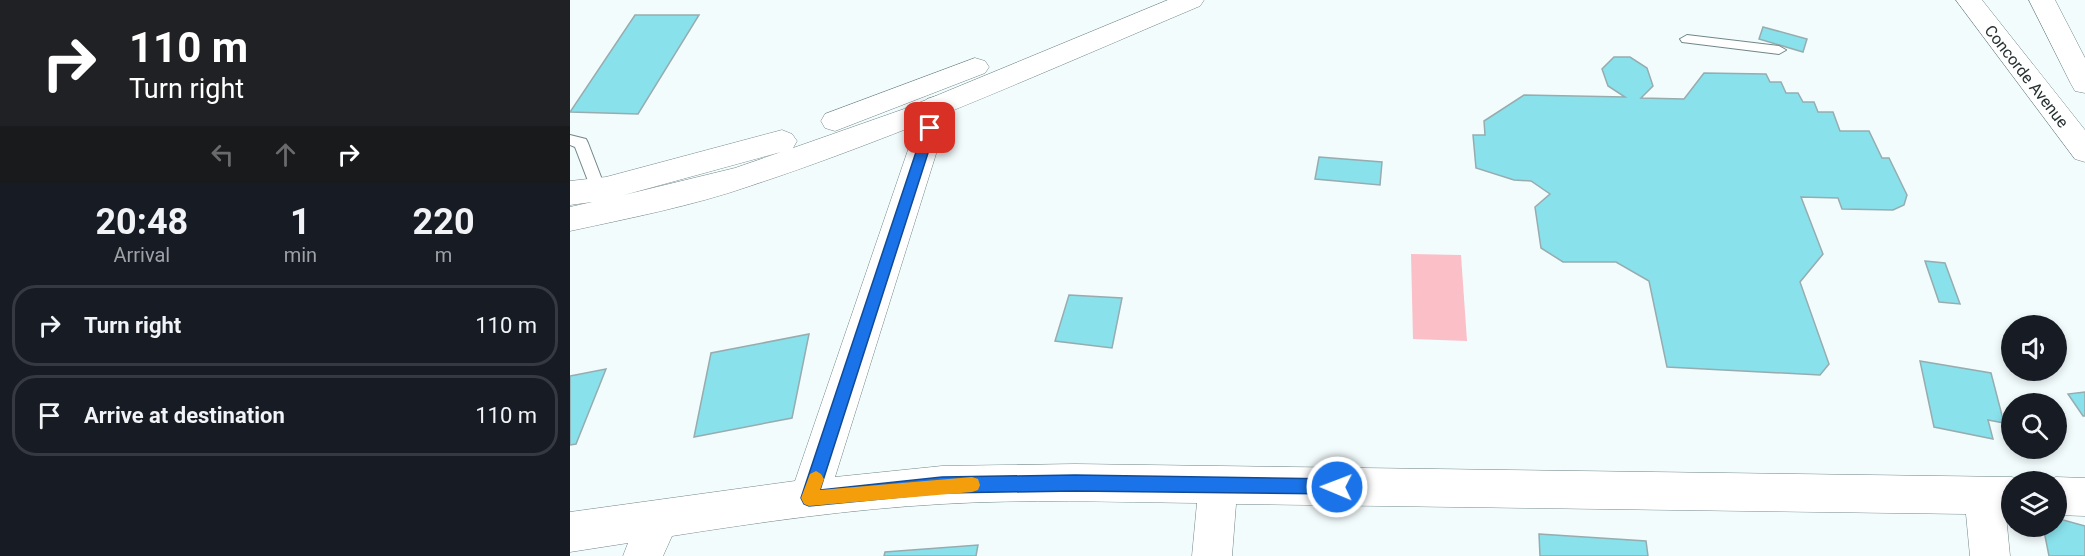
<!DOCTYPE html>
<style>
body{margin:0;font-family:Roboto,sans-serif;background:#20242c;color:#f1f3f6;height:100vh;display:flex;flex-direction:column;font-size:22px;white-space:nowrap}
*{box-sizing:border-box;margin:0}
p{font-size:20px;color:#9ea1a6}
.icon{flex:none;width:33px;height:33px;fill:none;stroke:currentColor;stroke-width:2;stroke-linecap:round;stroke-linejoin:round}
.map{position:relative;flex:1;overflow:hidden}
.side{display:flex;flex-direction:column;background:#171b24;width:570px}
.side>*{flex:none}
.guide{background:#202124;color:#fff;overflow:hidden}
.controls{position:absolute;left:1431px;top:315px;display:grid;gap:12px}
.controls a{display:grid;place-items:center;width:66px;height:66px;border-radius:50%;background:#171b24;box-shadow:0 3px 9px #0003;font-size:30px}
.pin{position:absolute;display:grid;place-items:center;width:51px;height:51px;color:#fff;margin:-26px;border-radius:12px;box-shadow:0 3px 9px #0006}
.me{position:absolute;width:66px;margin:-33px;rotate:271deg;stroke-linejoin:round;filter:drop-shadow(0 0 4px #0008)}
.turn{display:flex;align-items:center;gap:21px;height:126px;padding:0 30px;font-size:27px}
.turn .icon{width:78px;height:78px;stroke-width:2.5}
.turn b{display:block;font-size:42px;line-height:51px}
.lanes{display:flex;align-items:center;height:57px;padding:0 30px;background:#0003;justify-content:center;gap:30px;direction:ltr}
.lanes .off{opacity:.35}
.eta{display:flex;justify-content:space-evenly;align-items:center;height:102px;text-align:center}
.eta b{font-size:36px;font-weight:700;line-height:42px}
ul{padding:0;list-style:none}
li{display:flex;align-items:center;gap:18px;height:81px;margin:0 12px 9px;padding:0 18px;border:3px solid #363941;border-radius:24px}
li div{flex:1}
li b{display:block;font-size:22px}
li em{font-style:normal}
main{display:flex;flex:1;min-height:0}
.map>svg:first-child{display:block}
.water{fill:#fbbfc7}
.building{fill:#89e1ec;stroke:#97acaf;stroke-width:1.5}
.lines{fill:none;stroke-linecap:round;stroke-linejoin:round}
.service-casing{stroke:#718688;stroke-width:2}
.minor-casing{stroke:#718688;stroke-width:1}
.tertiary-casing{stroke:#718688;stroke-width:1}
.service{fill:#fff;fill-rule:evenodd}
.minor{fill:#fff;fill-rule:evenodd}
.tertiary{fill:#fff;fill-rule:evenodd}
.route{fill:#1a73e8;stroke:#114b97;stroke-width:1.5}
.slow{fill:#f59e0b}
.labels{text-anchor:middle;stroke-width:6;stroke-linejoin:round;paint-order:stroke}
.street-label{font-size:16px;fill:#283132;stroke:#fff}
</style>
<main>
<section class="side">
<div class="guide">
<div class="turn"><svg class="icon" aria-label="right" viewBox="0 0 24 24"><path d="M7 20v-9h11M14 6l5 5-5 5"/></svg><div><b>110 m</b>Turn right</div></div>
<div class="lanes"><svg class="icon off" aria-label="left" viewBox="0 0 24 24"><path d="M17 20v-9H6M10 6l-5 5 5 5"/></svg><svg class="icon off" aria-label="ahead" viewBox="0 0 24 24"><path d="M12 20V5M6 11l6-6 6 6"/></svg><svg class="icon" aria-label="right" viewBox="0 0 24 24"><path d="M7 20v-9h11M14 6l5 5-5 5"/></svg></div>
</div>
<div class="eta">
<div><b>20:48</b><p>Arrival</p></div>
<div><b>1</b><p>min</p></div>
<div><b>220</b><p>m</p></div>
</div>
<ul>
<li><svg class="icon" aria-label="right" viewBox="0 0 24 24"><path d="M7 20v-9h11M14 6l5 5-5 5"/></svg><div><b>Turn right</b></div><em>110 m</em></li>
<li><svg class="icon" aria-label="arrive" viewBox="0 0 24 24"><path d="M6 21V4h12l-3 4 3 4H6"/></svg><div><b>Arrive at destination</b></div><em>110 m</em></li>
</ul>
</section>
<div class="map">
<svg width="1515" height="556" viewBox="0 0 1515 556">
<rect width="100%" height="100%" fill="#f3fcfd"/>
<path class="water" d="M841,254L891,255L897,341L843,339Z"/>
<path class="building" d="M65,15H129L68,114L0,112Z
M1193,27L1237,39L1233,52L1189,39Z
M1044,57H1060L1077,68L1083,86L1071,98L1114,99L1134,73L1196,74L1200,82H1211L1216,93H1228L1233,102H1244L1248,112H1263L1270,131H1299L1312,158H1319L1337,195L1334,205L1323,210L1272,209L1268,198L1231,197L1253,254L1230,282L1259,364L1250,375L1097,367L1079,281L1046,262H993L971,248L965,207L980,194L961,181L944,180L906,168L903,135H915L914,121L954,95L1055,97L1038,86L1032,69Z
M749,157L812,162L810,185L745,179Z
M1355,261L1375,263L1390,304L1369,302Z
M499,295L552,298L542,348L485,341Z
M239,334L222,418L124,437L141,353Z
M1350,361L1421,373L1434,423L1418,420L1423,439L1364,427Z
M36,369L6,444L0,445V376Z
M1515,392V416H1513L1498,394Z
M1486,518L1515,526V556H1479L1473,526H1486Z
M969,534L1076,541L1078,556H970Z
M408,545L406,556H314L315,552Z"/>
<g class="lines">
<defs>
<path id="service" d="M1117,35L1209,46L1216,50L1209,54L1112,42L1110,39Z
M0,135L16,139L18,143L36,190L33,194H23L5,147L0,145Z"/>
<path id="minor" d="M1386,0H1412L1515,130V162L1505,159Z
M1459,0H1485L1515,58V93L1505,91L1501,84Z
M367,96L377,99L381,106L265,477L372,466L505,464L1442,477L1453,482H1442V515H1436L1440,556H1400L1396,514L666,504L662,556H622L627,503C542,502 457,499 372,504C282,509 191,522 102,536L93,556H53L58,543L0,552V512L225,481L353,106L357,99Z
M1486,477L1515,478V516L1486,515V482H1475Z"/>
<path id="tertiary" d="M598,0H634L630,6C481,69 334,135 180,186C122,206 60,218 0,231V207L22,202L0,205V181L36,177L212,130L222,134L227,141L223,148L334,109ZM211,152L165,168L54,195Z
M405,58L415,61L419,67L415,73L265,131L255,128L251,121L255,114Z"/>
</defs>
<use href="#service" class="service-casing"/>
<use href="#minor" class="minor-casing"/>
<use href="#tertiary" class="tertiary-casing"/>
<use href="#service" class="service"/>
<use href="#minor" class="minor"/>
<use href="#tertiary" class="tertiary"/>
</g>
<path class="route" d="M360,124L366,128L250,490L372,477L505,475L767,479L773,481L775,487L773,492L767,494L505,491L372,493L239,506L234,504L231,498L354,128Z"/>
<path class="slow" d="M246,471L251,474L254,479L250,490L402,477L408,479L410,485L408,490L402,492L239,506L234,504L231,498L240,474Z"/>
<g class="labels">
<g class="street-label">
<text transform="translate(1457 76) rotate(52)" y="6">Concorde Avenue</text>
</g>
</g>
</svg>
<div class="controls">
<a><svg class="icon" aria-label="sound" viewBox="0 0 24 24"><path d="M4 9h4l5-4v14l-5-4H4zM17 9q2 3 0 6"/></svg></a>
<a><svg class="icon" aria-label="search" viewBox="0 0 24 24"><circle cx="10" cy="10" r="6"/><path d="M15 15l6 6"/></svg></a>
<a><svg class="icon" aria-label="layers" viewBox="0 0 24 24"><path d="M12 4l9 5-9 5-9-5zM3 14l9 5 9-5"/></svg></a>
</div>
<div class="pin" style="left:360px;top:128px;background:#d93025"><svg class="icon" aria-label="arrive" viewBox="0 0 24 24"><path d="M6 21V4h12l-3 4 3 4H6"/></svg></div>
<svg class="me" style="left:767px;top:487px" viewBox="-20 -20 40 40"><circle r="17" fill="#1a73e8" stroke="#fff" stroke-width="3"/><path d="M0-11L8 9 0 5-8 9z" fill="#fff"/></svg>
</div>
</main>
